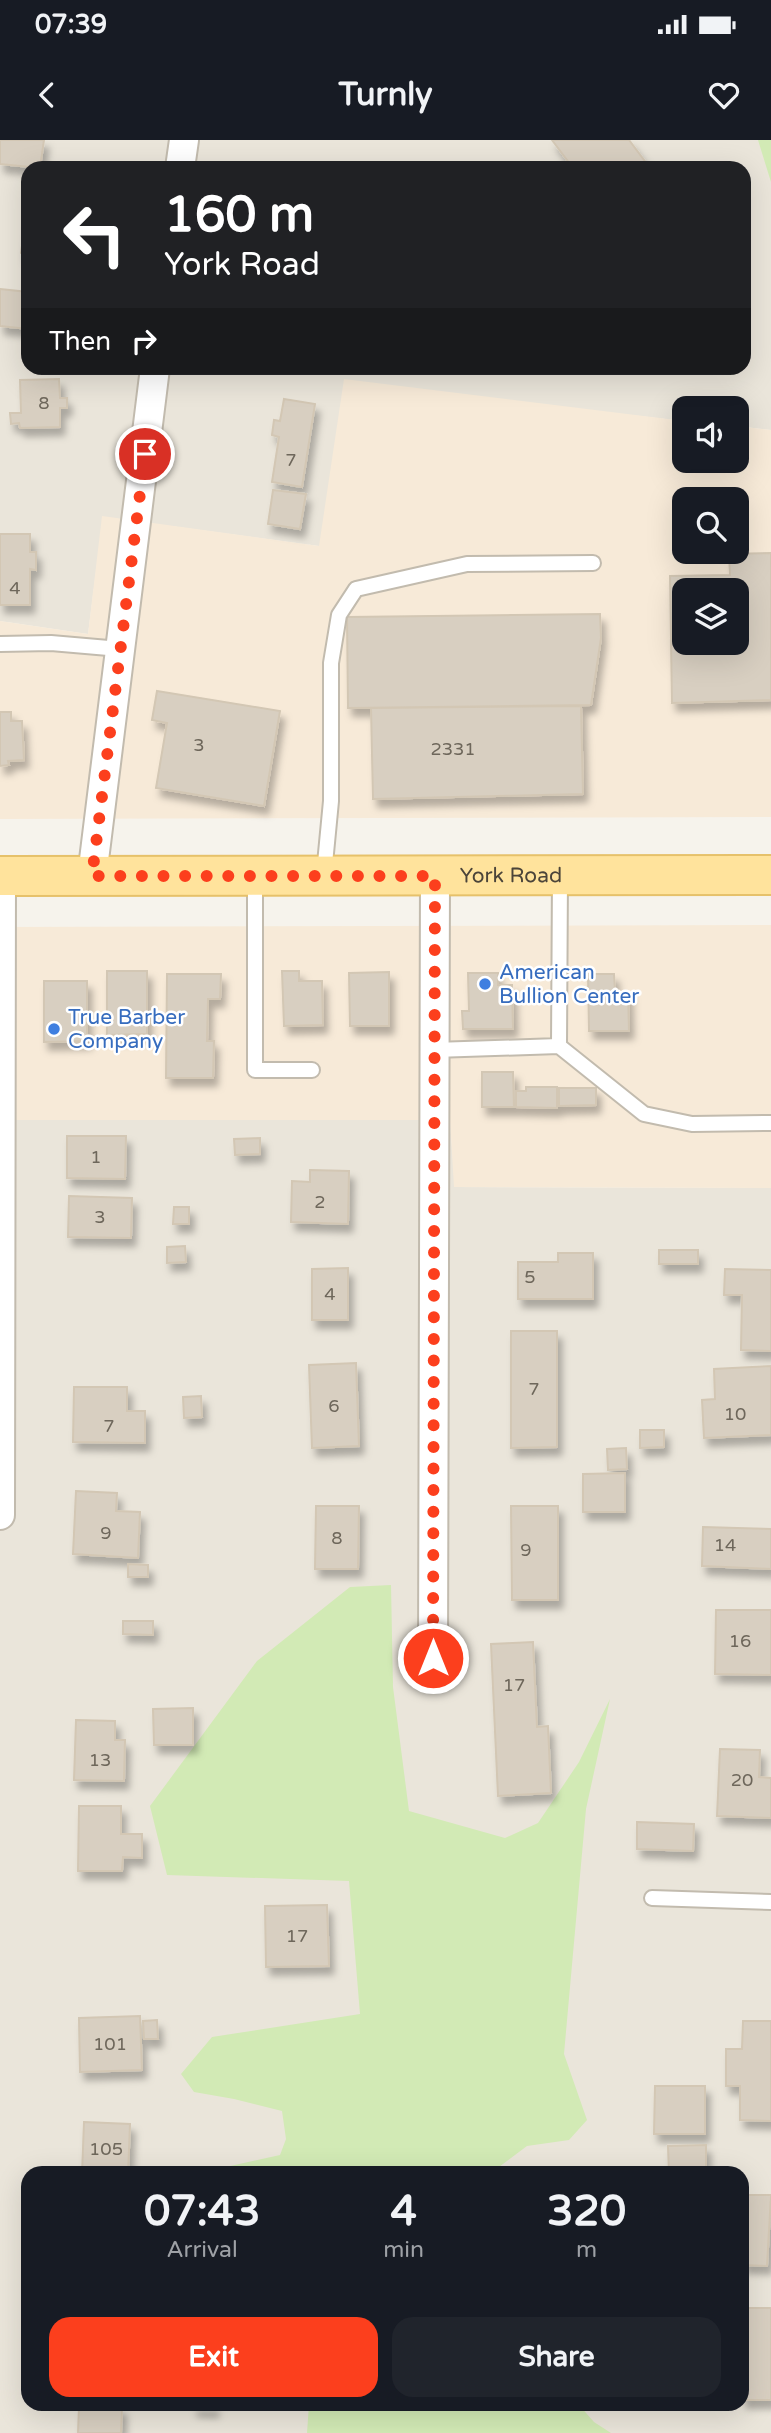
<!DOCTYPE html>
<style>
body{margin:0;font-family:"Varela Round",sans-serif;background:#20242c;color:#f1f3f6;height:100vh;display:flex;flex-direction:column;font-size:26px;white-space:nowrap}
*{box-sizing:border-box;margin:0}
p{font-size:23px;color:#9ea1a6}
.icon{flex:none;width:38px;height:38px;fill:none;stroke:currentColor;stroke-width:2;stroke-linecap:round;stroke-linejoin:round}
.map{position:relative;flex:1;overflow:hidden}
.sheet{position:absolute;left:21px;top:2026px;width:728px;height:245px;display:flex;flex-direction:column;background:#171b24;border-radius:21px;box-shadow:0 7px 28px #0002}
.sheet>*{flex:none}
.hud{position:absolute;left:21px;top:21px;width:730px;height:214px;border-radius:21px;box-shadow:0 7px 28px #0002;background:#202124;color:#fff;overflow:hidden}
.tools{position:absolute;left:672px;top:256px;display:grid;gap:14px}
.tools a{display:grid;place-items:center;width:77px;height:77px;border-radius:14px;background:#171b24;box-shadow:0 7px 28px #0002;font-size:35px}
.pin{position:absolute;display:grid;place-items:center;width:60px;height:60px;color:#fff;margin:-30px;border:4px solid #fff;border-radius:50%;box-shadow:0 2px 7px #0007}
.me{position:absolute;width:77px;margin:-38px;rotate:0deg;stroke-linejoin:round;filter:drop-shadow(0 0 5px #0008)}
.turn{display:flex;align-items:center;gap:24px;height:147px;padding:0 28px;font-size:32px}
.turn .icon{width:91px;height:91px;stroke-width:2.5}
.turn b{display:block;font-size:49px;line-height:60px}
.then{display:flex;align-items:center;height:66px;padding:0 28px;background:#0003;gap:14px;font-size:26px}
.eta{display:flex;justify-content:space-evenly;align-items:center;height:119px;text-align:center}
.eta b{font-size:42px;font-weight:700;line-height:49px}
.button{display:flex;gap:14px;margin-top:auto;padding:14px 28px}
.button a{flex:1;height:80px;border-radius:21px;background:#fc3f1d;color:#fff;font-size:28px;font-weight:700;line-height:80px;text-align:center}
.button a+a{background:#20242c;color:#f1f3f6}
.status{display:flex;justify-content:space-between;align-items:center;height:49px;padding:0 35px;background:#171b24;direction:ltr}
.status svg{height:19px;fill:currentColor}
header{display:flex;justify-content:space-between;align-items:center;height:91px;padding:0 28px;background:#171b24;font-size:32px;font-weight:700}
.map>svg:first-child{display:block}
.residential{fill:#eae5da;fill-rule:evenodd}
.commercial{fill:#f7ead8;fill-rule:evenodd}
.green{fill:#d2eab5}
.building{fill:#d8cfc1;stroke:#d3c7b4;stroke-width:2;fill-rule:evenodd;filter:url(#shadow)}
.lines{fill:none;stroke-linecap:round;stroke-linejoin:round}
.service-casing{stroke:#c2bbae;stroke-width:18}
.minor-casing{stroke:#c2bbae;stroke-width:32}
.primary-casing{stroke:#e6c16a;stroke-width:42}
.service{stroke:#fff;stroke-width:14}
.minor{stroke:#fff;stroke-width:28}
.primary{stroke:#ffe39c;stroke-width:38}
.route{stroke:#fc3f1d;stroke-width:12;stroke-dasharray:0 21.6}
.shop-dot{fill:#3f7fe0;stroke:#fff;stroke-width:2.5}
.labels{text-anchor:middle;stroke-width:5;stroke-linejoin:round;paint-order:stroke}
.number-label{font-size:18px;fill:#6e675b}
.street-label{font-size:21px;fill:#4b4439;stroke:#fff}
.shop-label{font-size:21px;fill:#366cbe;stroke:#fff;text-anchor:start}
</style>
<div class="status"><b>07:39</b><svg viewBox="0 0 49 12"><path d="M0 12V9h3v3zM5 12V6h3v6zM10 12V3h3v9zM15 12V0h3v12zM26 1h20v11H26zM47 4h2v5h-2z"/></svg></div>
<header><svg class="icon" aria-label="back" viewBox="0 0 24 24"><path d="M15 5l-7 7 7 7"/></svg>Turnly<svg class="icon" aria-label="heart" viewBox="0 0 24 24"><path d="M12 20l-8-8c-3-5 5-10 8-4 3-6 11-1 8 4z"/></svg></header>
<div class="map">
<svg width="771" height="2293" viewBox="0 0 771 2293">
<defs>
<filter id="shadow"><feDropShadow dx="4.5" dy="8" stdDeviation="3.5" flood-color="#0004"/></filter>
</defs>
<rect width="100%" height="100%" fill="#f6f3ec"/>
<path class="residential" d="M0,0H771V290L737,286V268H684V281L630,275L319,406L103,377L88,494L0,481ZM28,28H744V228H28Z
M0,980H450L455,1047L771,1048V2293H0ZM28,2034H742V2264H28Z"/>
<path class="commercial" d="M344,239L684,281V320H737V286L771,290V677L0,679V481L88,494L102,376L319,406ZM684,359H737V411H684ZM684,450H737V502H684Z
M771,785V1048L454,1047L450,980H0V787Z"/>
<path class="green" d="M758,0H771V42Z
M391,1445L393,1547L409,1671L505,1698L538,1683L579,1622L610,1559L586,1669L564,1914L587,1980L569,2000L527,2006L491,2033H199L280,2015L286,1999L282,1971L234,1959L194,1952L181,1934L212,1897L360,1874L349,1741L167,1735L150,1666L257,1521L350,1447Z
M309,2264L579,2265L594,2282L611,2293H307Z"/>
<path class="building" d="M0,0H44L40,28L0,24Z
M552,0H629L650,28H573Z
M26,75H28V114L21,113Z
M0,149L28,152V189L0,186Z
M59,239L60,258H67V268H60V287L20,288L19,283L11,284L10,273H21L20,240Z
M284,259L315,264L302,347L272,342L279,297L272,295L274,280L280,281Z
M273,350L306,354L300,389L268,384Z
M0,394H30V412H36V430L30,429V465H0Z
M771,413V560L672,563L670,436L730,435L729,414ZM684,450H737V502H684Z
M600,474L601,498L591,565L348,568L347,477Z
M157,551L280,571L264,666L156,648L167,583L152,580Z
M581,566L583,654L373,659L371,568Z
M0,572H11V581H22L24,620L8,621L9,625L0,626Z
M107,831H147V894L107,895Z
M282,831H299V841H322L323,885L284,886Z
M389,832V886H350L349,833Z
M468,833H498V845H512L513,889H463L462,871H469Z
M167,834H221L220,859H208L207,901H214L213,938H166Z
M588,834H614L615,851H628L629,891H589Z
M44,841H87V901L44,902Z
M482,932H513L514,967H482Z
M526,947H557V968L516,967V951H526Z
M559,948H596V965L559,966Z
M67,996H126L125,1039L67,1038Z
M260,998V1014L235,1015L234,999Z
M310,1030L349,1031L348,1084L291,1082L292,1041L310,1042Z
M69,1056L132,1058L131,1098L68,1097Z
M174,1067H189V1084H173Z
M185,1106L186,1122L167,1123V1107Z
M659,1110H698V1124H659Z
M558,1113H593V1159H518V1122H558Z
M348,1128V1180H312V1129Z
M725,1129L771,1130V1211L741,1210L742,1155H724Z
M511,1191H557V1307L511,1308Z
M356,1223L359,1306L312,1308L309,1225Z
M771,1226V1295L704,1298L702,1260L715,1259L714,1229Z
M74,1247H127V1271H145V1303L73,1302Z
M201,1256L202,1277L184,1278L183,1257Z
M640,1290H664V1307L640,1308Z
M626,1308L627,1329L608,1330L607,1309Z
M625,1333V1372H583V1334Z
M76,1351L117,1353L116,1371L140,1372L138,1418L73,1414Z
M316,1366H359L358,1429H315Z
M511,1366H558V1460H512Z
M703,1387L771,1389V1429L702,1426Z
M128,1424L148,1425V1437H128Z
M716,1470H771V1535L715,1534Z
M123,1481H153V1495L123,1494Z
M533,1502L537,1587L548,1586L551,1653L498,1656L491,1504Z
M193,1568V1605H154L153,1569Z
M76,1580L115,1581V1600H125L124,1641L74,1640Z
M720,1609L760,1610L759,1637L771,1638V1678L717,1676Z
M79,1666H121V1694H142V1718L123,1717L122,1731H78Z
M637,1682L694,1684L693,1711L637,1709Z
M327,1765L329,1826L266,1827L265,1766Z
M140,1876L142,1930L80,1932L79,1878Z
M157,1880L158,1899H144L143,1881Z
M743,1881H771V1981L740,1980V1946H726V1909H742Z
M655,1946H705V1994H654Z
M84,1982L130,1984L128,2034H82Z
M706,2005V2034H669L668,2006Z
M742,2055H771L767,2126L742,2125Z
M742,2168H771V2260H742Z
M193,2264H214V2269L193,2268Z
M79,2266L122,2267L121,2293H78Z"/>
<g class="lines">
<defs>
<path id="service" d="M0,504L51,503L120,509
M324,734L331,661V523L339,475L356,449L467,424L593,423
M255,737V930H312
M559,906L560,736
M434,910L559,906L644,974L692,984L771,983
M652,1758L771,1762"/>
<path id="minor" d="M180,28L184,0
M92,736L155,228
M0,1375L1,736
M433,1518L435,735"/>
<g id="primary">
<path id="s1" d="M0,736L771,735"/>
</g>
</defs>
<use href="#service" class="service-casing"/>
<use href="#minor" class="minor-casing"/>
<use href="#primary" class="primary-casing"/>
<use href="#service" class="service"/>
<use href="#minor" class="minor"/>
<use href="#primary" class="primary"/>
</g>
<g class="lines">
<path class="route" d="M145,314L92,736H435L433,1518"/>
</g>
<g class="shop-dot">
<circle cx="485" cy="844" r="7"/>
<circle cx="54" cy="889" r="7"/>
</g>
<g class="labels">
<g class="number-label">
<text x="44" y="269">8</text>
<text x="291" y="326">7</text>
<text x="15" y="454">4</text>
<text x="199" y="611">3</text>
<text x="453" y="615">2331</text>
<text x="96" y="1023">1</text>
<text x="320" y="1068">2</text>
<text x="100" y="1083">3</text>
<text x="530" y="1143">5</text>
<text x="330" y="1160">4</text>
<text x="534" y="1255">7</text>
<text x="334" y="1272">6</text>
<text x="735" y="1280">10</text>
<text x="109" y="1292">7</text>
<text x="106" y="1399">9</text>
<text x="337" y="1404">8</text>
<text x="725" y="1411">14</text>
<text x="526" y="1416">9</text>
<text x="740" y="1507">16</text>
<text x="514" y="1551">17</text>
<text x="100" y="1626">13</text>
<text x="742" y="1646">20</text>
<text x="297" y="1802">17</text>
<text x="110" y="1910">101</text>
<text x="106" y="2015">105</text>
</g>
<g class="street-label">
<text dy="7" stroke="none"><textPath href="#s1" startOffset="511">York Road</textPath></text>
</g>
<g class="shop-label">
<text x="499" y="839">American<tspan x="499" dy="24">Bullion Center</tspan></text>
<text x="68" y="884">True Barber<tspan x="68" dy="24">Company</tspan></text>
</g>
</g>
</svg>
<div class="tools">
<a><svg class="icon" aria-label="sound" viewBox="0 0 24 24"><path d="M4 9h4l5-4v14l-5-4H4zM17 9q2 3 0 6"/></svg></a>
<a><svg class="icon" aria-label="search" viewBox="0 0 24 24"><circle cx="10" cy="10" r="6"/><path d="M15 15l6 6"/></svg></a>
<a><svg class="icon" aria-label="layers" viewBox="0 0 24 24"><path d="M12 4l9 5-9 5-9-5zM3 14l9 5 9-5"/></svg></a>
</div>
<div class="pin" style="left:145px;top:314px;background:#d93025"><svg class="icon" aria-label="arrive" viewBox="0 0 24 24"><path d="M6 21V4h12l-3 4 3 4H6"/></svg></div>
<svg class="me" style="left:433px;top:1518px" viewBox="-20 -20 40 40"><circle r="17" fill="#fc3f1d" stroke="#fff" stroke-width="3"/><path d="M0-11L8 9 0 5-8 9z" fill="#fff"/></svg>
<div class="hud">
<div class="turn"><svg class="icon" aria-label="left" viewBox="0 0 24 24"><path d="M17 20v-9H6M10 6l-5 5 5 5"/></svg><div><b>160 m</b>York Road</div></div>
<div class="then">Then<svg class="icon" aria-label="right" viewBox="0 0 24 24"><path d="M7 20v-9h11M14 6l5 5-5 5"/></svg></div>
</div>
<section class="sheet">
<div class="eta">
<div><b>07:43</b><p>Arrival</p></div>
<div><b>4</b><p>min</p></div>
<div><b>320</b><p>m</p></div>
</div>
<div class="button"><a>Exit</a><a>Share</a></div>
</section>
</div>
